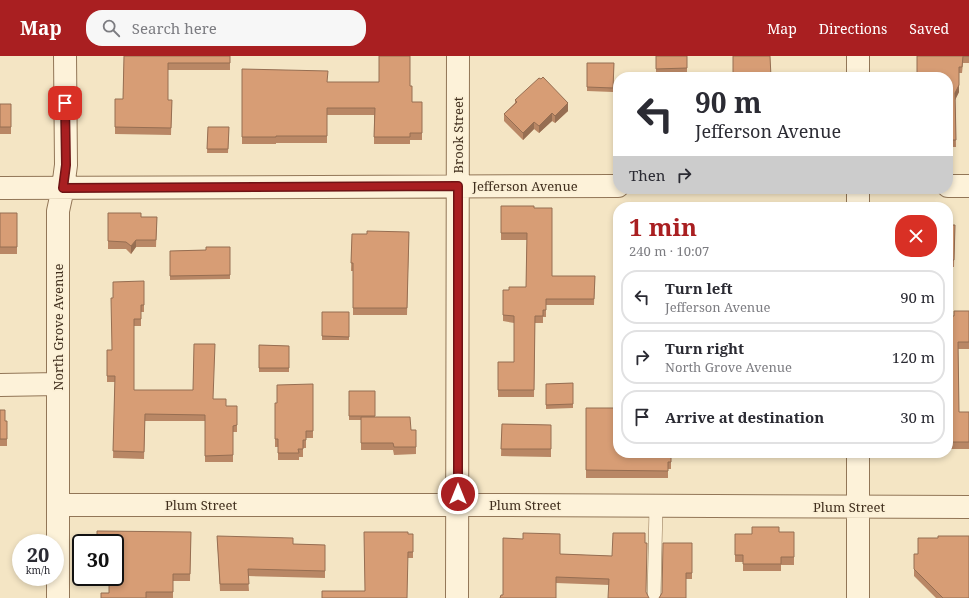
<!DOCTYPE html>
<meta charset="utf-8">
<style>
body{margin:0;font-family:"Noto Serif",serif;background:#f7f7f7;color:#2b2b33;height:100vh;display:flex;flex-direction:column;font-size:15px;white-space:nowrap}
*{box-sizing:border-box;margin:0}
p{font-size:13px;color:#7c7c81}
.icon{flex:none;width:22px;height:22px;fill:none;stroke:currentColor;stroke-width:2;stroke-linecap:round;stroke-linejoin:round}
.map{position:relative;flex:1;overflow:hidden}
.drawer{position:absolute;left:613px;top:146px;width:340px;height:256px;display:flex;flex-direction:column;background:#fff;border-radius:16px;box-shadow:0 2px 6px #0003}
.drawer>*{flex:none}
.hud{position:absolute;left:613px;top:16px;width:340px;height:122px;border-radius:16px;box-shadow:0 2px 6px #0003;background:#fff;color:#2b2b33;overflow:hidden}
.speed{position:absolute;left:12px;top:478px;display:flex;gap:8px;font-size:20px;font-weight:700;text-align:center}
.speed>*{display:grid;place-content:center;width:52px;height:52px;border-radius:50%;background:#fff;box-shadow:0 2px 6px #0003;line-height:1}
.speed small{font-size:10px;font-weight:400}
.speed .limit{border:2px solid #111;border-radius:6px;background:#fff;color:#111}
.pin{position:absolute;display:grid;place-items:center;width:34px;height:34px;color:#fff;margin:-17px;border-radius:8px;box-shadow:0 2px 6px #0006}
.me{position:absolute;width:44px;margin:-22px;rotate:0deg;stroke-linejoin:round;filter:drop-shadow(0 0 3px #0008)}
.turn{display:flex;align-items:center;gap:14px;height:84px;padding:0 16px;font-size:18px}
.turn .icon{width:52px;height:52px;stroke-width:2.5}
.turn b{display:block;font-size:28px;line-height:34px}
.then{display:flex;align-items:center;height:38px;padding:0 16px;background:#0003;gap:8px;font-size:15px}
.round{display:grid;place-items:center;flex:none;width:42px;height:42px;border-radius:16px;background:#f7f7f7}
.headline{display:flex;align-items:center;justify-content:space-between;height:68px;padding:0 16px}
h1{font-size:24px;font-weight:700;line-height:30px;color:#a91f21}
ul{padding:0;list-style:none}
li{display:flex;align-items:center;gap:12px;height:54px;margin:0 8px 6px;padding:0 8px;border:2px solid #e1e1e2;border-radius:16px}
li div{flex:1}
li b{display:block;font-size:15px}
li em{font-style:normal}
header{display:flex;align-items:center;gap:24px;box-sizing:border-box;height:56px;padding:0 20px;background:#a91f21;color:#fff}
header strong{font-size:19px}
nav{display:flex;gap:22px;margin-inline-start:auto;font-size:14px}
.search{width:280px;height:36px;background:#f7f7f7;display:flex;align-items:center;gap:10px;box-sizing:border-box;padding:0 14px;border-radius:16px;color:#7c7c81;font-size:15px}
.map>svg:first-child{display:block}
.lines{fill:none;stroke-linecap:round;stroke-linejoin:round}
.lane-casing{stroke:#927657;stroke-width:14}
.street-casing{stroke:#927657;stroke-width:24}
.lane{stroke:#fdf2d9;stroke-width:13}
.street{stroke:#fdf2d9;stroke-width:22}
.wall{fill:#b98765}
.shaded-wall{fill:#966e52}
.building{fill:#d79d75;stroke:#966e52}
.route-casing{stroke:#6e1415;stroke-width:10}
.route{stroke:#a91f21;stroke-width:7}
.labels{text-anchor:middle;stroke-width:3;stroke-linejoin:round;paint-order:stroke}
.street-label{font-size:13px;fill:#402e1d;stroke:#faefd5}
</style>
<header>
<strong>Map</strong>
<div class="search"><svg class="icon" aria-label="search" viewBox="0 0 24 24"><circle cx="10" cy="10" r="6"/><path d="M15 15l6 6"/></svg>Search here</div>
<nav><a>Map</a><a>Directions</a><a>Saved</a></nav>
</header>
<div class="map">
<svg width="969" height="542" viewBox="0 0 969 542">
<rect width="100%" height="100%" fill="#f4e5c4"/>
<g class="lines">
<defs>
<path id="lane" d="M654,542L656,450"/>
<path id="street" d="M858,21V0
M948,130H969
M0,132L618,130
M858,133V151
M0,329L58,328
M58,449H484L969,451
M58,542V155L63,132L66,109L65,0
M457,542L458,0
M858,542V397"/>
</defs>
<use href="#lane" class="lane-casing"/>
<use href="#street" class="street-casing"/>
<use href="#lane" class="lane"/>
<use href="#street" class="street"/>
</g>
<path class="wall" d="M124,0H230V14H168V44H172L171,79L115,78V43H123Z
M656,0H687V16H656Z
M917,0H969V7H963L962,17H959V36L955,44L956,91H948V21Z
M587,7H614L613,36L587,35Z
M242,13L328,26L410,30L412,46H422V84H410V88H374V59H327V87H276V88H242Z
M515,44L568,55L555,67L552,65L539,77L534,73L523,84L504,65V58L515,47Z
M0,48H11V78H0Z
M208,71H229L228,97H207Z
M501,150L534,152L552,220H595L594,249H546V261H543V267H535L534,341H498V306H514V267L503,265V234H509L526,231L527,184H501Z
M0,157H17V198H0Z
M108,157L141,161H157L156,191H136L131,198L126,193H108Z
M948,169H955L954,211H948Z
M409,176L407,259H353V215H351L352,178H367Z
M230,191V223L170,224V195L206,194Z
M144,225V256H141V270H134V334L214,343L226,350H237V376H233V406H205V365H145L144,403L113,402L115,326H107V294H112L113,242Z
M969,255V293H958L959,356H969V393H948V260H954Z
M322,256H349V284H322Z
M259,289L289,290V316H259Z
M573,327V352L546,353V328Z
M313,328V382H306V392H303V401H299V404H278V391H275V347H277Z
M349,335H375V361L411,374H416V398L394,399L393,394H361V364H349Z
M586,352L616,362L671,397V413H668V422H586Z
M0,354L5,365H7V390H0Z
M502,368L551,369V401L501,400Z
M760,397H779V398H760Z
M911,397H935V398H911Z
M191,476L190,525H173V542H101L109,537Z
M779,476H794V509H781V515H743V506H735V478H752Z
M645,477L609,529L556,527L503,539L560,498L612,500Z
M408,478H413V502H408L365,535Z
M217,480L293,488L325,489V522L248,520L249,535H220Z
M692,487V523H686L659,542Z
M914,498H918L969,542H936L914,520Z"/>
<path class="shaded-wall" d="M959,11V36L955,44V37Z
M568,47V55L555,67V60Z
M552,57V65L539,77V70Z
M534,66V73L523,84V77Z
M136,184V191L131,198V190Z"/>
<path class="building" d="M124,0H230V7H168V44H172L171,72L115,71V43H123Z
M379,0H410V30H412V46H422V77H410V81H374L375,52H327V80H276V81H242V13L328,15L327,26H379Z
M656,0H687V12L656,13Z
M733,0H770L771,21H733Z
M917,0H969H963L962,11H959V29L955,37L956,84H948V21H917Z
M587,7H614L613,32L587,31Z
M543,21L568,47L555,60L552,57L539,70L534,66L523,77L504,58L517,46L515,44L539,22L541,23Z
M0,48H11V71H0Z
M208,71H229L228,93H207Z
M501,150H534V152H552V220H595L594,243H546V254H543V260H535L534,334H498V306H514V260L503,259V234H509V231H526L527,177H501Z
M0,157H17V191H0Z
M108,157H141V161H157L156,184H136L131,190L126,186L108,185Z
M948,169H955L954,204H948Z
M367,175L409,176L407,252H353V207H351L352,178H367Z
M206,191H230V219L170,220V195L206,194Z
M144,225V249H141V263H134V334H193L194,288H215L213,343H226V350H237V369L233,370V399L205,400V359L145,358L144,396L113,395L115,320H107V294H112L111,242H113V226Z
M954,255H969V286H958L959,356H969V386H948V260H954Z
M322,256H349V281L322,280Z
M259,289L289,290V312H259Z
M573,327V348L546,349V328Z
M313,328V375H306V384H303V393H298L299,397H278V383H275V347H277V329Z
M349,335H375V360H349Z
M586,352H616V362H618V397H671V406H668V415L586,414Z
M0,354H5V365H7V383H0Z
M361,361H410L411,374H416V391H394L393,387H361Z
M502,368L551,369V393H501Z
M752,471H779V476H794V501H781V508H743V499H735V478H752Z
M97,475L191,476L190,518H173V536H146V542H101V537H109V521H115V487H97Z
M364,476H408V478H413V496H408L407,542H322V535H365Z
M523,477L560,478V498L612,500L613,477H645V487H647L646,536L649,542H608L609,523L556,521V542H500L501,539H503V482L523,483Z
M217,480L293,482V488L325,489V515L248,513L249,528H220Z
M938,480H969V542H943L914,513V498H918V482H938Z
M663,487H692V517H686V542H659L662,537Z"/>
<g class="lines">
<defs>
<path id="route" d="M65,47L66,109L63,132L458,130V438"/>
</defs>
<use href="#route" class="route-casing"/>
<use href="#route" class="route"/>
</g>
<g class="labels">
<g class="street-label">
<text transform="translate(458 79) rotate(-90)" y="5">Brook Street</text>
<text x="525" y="135">Jefferson Avenue</text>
<text transform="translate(58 271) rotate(-90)" y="5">North Grove Avenue</text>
<text x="201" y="454">Plum Street</text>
<text x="525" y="454">Plum Street</text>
<text x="849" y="456">Plum Street</text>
</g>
</g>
</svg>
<div class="speed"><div>20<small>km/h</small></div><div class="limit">30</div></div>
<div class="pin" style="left:65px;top:47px;background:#d93025"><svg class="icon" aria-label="arrive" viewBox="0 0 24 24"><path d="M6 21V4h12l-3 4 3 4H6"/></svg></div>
<svg class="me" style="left:458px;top:438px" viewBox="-20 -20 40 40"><circle r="17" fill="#a91f21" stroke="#fff" stroke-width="3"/><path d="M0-11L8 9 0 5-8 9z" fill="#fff"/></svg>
<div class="hud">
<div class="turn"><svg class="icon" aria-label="left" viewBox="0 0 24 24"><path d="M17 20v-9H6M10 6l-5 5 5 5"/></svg><div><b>90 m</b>Jefferson Avenue</div></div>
<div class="then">Then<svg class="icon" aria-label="right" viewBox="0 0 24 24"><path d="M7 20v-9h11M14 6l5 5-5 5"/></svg></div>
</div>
<section class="drawer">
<div class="headline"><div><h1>1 min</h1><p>240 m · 10:07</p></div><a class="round" style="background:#d93025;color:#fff"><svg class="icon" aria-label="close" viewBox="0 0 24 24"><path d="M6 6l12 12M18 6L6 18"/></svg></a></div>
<ul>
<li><svg class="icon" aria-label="left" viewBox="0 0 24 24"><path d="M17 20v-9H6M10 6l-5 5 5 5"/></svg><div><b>Turn left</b><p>Jefferson Avenue</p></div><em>90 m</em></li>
<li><svg class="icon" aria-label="right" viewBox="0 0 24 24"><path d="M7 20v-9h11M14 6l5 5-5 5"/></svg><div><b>Turn right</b><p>North Grove Avenue</p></div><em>120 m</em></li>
<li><svg class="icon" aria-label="arrive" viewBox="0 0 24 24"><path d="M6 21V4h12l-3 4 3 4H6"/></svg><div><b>Arrive at destination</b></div><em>30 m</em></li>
</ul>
</section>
</div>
